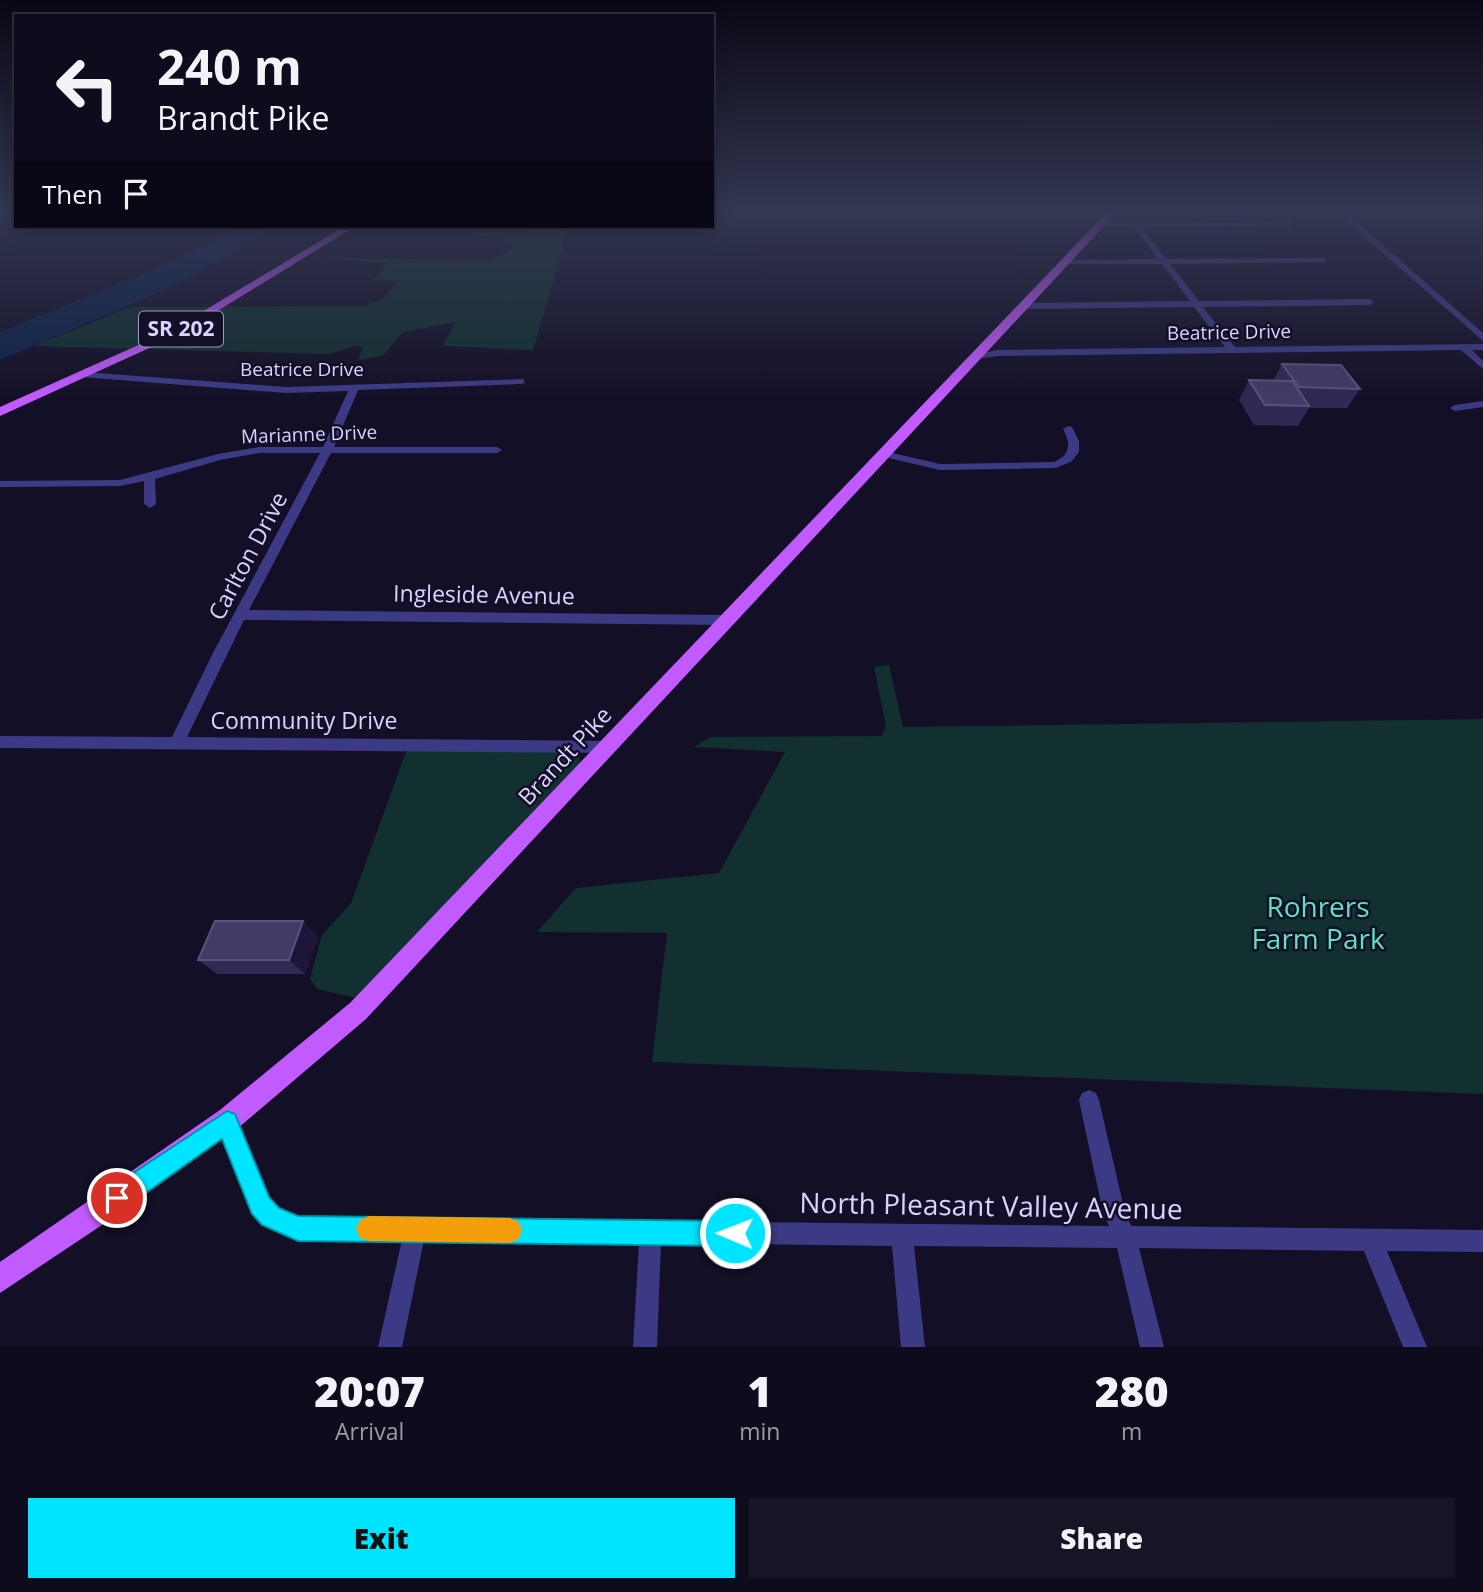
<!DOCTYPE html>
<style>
body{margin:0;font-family:"Open Sans",sans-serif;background:#171425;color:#f1f3f6;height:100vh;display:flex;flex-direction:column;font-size:26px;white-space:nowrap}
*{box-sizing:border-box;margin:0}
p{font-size:23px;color:#9b9ba3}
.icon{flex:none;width:38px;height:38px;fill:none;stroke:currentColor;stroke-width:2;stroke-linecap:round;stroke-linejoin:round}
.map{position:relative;height:1347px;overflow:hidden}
.side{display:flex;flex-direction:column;background:#0e0b1c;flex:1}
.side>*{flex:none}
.guide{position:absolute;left:14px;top:14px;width:700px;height:214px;border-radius:0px;box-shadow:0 4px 18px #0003,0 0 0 2px #2e2b3b;background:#0e0b1c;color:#f1f3f6;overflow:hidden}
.pin{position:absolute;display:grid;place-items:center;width:60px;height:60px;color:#fff;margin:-30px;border:4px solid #fff;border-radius:50%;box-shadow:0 2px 7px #0007}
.me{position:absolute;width:77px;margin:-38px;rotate:271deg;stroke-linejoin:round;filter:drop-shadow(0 0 5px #0008)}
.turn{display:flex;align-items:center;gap:24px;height:147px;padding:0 28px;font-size:32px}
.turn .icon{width:91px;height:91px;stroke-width:2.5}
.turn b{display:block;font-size:49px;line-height:60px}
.then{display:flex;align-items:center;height:66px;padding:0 28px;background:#0003;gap:14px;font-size:26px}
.eta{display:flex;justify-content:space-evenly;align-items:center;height:119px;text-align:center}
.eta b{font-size:42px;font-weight:800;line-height:49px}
.primary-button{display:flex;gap:14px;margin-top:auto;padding:14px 28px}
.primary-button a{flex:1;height:80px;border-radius:0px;background:#00e5ff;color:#111;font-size:28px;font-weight:800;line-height:80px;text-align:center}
.primary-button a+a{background:#171425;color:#f1f3f6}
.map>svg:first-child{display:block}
.green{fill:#12302f}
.water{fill:#0c2248}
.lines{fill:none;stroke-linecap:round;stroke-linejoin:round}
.minor{fill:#3d3a85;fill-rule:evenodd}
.major{fill:#c25bff;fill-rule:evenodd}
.wall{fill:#312854}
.shaded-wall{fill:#1d163a}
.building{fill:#433a66;stroke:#5a527e;stroke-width:2}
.route{fill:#00e5ff;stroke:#0095a6;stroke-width:2}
.slow{fill:#f59e0b}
.labels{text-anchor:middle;stroke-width:5;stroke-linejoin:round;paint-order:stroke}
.far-street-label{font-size:19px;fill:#d9d4ff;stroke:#130f26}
.shield{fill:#130f26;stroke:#9e99be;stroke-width:2}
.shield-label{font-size:21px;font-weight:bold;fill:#d9d4ff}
.street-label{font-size:23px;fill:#d9d4ff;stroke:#130f26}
.near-park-label{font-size:28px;fill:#5fe0c0;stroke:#130f26}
.near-street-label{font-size:28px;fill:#d9d4ff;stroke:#130f26}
</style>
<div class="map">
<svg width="1483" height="1347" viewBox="0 0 1483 1347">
<rect width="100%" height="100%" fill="#130f26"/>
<path class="green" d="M534,226H564V243L533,350L443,346L455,322L403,332L382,356L358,360L363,348L357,345L329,354L34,346L130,307L367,306L384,298L398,281L372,280L388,263L308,257L492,261L514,247L505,241L466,234L533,233Z
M889,665L903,727L1483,719V1094L652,1062L667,933L537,932L576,888L719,873L785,752L694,747L711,737L881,736L886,727L874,667Z
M407,749L556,750C570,752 581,751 581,767L360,999L317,989L310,979L322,935L351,903Z"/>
<path class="water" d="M241,226H279L183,282L0,360V332L162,266Z"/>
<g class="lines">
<path class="minor" d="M1334,210H1343L1483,333V341Z
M1291,222V226H1288L1142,227L1166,259L1323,258L1327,260L1323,262L1170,264L1199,301L1370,299L1374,302L1370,305L1203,307L1235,347L1483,344V350H1472L1483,361V369L1461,350L997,356L976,359L971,356L997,350L1225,347L1194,307L1024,309L1020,306L1024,303L1190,301L1162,264H1062V260H1065L1158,259L1134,227H1101L1097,225L1098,223Z
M84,372L286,387L524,379V383L521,384L358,390L334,447H497L502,450L497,453H331L249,610L727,615L734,620L727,625L244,620L187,737L607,741L612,743L615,747L612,751L607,753L0,748V736L172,737L213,653L320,453H259L220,460L155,479L156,504L150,508L144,504V481L120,486L0,487V481L120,480L218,454L259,447H323L348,391L286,393L81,377V373Z
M1483,401V407L1455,411L1450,408L1455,405Z
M1068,426L1072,427L1079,441V452L1071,462L1055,468L940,470L880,456L879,454L884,451L940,464L1054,462C1071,455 1071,444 1063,429Z
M1089,1090L1096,1093L1099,1100L1124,1208L1131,1226L1483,1230V1252L1387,1251L1427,1347H1403L1364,1251L1139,1248L1164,1347H1140L1117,1248L914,1246L925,1347H901L892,1246L661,1243L657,1347H633L639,1243L424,1240L402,1347H378L402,1240C358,1240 282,1250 253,1214L217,1122L220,1115L227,1112L234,1115L269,1198L277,1209L298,1217L1109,1226L1102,1208L1079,1100L1082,1093Z"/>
<path class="major" d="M1109,210H1119L366,1019L238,1128L102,1225L0,1293V1262L220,1110L350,1003Z
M345,226H356L180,334L0,416V407L172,330Z"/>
</g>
<path class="wall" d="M1282,364L1360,389L1347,408H1309L1298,426L1254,425L1239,400L1249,380L1273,381Z
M303,921L318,937L305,974H217L198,960Z"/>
<path class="shaded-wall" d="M303,921L318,937L305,974L289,960Z"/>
<path class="building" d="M1282,364L1341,365L1360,389L1299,387Z
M1249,380L1292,381L1309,406L1265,405Z
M215,921H303L289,960H198Z"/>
<linearGradient id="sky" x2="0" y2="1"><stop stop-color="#0a0815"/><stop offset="0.53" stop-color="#333752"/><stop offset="1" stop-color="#333752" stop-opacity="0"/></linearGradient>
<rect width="1483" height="399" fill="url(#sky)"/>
<path class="route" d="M227,1111L235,1114L269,1197L279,1208L298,1216L735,1221L744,1224L747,1233L744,1242L735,1246L298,1241L262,1225L252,1214L222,1139L126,1207L117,1210L109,1207L105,1198L109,1189Z"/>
<path class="slow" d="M369,1216L510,1218L519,1222L522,1230L519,1239L510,1243L369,1241L360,1238L356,1229L360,1220Z"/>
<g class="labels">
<g class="far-street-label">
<text transform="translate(1229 332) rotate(-1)" y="7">Beatrice Drive</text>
<text x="302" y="376">Beatrice Drive</text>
<text transform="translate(309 434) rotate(-2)" y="7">Marianne Drive</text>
</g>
<rect class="shield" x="139" y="311.5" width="84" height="35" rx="5"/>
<g class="shield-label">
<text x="181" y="336">SR 202</text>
</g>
<g class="street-label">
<text transform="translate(248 556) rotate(-62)" y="8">Carlton Drive</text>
<text transform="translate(484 595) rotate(1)" y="8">Ingleside Avenue</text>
<text x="304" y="729">Community Drive</text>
<text transform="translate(565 756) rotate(-47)" y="8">Brandt Pike</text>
</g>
<g class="near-park-label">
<text x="1318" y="917">Rohrers<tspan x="1318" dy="32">Farm Park</tspan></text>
</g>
<g class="near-street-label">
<text transform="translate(991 1206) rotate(1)" y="10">North Pleasant Valley Avenue</text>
</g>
</g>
</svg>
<div class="pin" style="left:117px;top:1198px;background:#d93025"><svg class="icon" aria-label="arrive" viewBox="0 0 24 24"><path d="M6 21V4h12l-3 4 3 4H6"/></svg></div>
<svg class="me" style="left:735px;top:1233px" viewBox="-20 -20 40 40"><circle r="17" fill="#00e5ff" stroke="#fff" stroke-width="3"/><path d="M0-11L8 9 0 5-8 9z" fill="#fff"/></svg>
<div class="guide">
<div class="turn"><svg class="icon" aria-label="left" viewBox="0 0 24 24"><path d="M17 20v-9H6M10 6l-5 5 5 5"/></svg><div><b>240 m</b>Brandt Pike</div></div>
<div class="then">Then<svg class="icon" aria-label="arrive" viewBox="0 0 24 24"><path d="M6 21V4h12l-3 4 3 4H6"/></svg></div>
</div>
</div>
<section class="side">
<div class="eta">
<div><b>20:07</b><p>Arrival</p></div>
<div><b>1</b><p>min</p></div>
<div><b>280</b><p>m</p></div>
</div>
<div class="primary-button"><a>Exit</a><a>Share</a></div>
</section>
